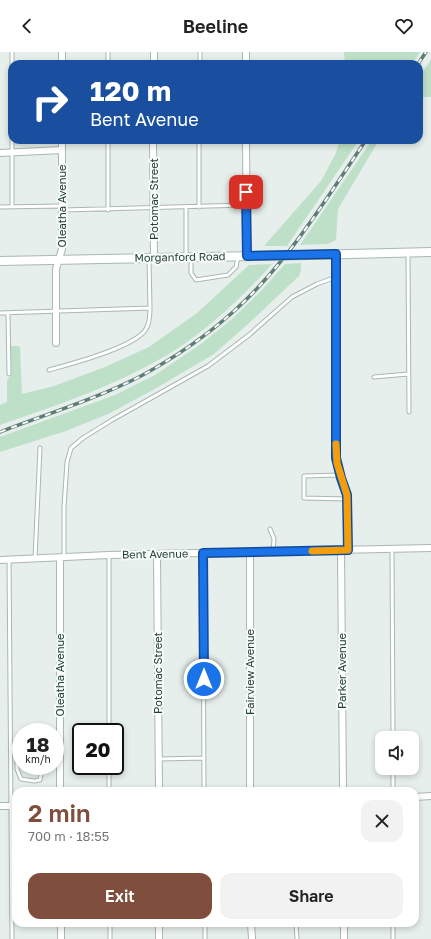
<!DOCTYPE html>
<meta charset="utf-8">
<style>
body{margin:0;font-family:"Golos Text",sans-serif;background:#f2f2f2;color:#222;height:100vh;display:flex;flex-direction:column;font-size:15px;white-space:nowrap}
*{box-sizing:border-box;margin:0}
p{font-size:13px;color:#767676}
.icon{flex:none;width:22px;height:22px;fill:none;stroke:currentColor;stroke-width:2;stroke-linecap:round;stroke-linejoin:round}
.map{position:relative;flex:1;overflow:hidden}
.panel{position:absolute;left:12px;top:735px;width:407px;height:140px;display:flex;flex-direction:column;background:#fff;border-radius:12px;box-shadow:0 2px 6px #0003}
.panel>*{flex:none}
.banner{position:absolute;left:8px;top:8px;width:415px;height:84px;border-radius:12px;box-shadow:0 2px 6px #0003;background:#1a4fa0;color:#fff;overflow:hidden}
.tools{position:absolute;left:375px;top:679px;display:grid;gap:8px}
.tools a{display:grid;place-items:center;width:44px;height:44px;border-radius:8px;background:#fff;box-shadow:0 2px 6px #0003;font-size:20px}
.speed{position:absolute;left:12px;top:671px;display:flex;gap:8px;font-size:20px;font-weight:700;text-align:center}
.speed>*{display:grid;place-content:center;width:52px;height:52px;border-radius:50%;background:#fff;box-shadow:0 2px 6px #0003;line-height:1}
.speed small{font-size:10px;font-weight:400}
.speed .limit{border:2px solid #111;border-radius:6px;background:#fff;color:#111}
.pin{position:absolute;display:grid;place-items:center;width:34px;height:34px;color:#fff;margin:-17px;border-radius:8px;box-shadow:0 2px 6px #0006}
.me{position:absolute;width:44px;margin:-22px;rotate:0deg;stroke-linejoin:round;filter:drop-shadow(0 0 3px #0008)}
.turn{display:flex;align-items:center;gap:14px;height:84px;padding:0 16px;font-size:18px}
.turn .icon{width:52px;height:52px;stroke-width:2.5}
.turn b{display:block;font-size:28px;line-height:34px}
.round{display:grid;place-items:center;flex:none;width:42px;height:42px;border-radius:12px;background:#f2f2f2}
.headline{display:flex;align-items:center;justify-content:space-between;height:68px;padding:0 16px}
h1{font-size:24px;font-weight:600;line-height:30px;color:#804e3d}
.primary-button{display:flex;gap:8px;margin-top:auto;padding:8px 16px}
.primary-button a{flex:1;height:46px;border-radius:12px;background:#804e3d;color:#fff;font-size:16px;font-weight:600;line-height:46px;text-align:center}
.primary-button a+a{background:#f2f2f2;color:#222}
header{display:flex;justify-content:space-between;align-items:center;height:52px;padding:0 16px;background:#fff;font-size:18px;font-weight:600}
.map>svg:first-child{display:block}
.green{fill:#bfe0c8}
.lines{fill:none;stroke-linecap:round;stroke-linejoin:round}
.service-casing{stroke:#a8b8b2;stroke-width:5}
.minor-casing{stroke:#a8b8b2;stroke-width:8}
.tertiary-casing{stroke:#a8b8b2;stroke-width:10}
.service{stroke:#fff;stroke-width:3}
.minor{stroke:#fff;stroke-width:6}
.tertiary{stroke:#fff;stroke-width:8}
.rail-casing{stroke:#5f7d75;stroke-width:3.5}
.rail{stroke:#f7fbf9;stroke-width:2;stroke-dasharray:6;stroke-linecap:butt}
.tertiary-bridge-casing{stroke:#a8b8b2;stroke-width:10;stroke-linecap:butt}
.tertiary-bridge{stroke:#fff;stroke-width:8}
.route-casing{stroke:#114b97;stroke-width:10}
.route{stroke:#1a73e8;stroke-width:7}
.slow{stroke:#f59e0b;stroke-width:7}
.labels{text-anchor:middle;stroke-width:4;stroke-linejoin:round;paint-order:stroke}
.street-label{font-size:11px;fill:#24423a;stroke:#f7fbf9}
</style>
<header><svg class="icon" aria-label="back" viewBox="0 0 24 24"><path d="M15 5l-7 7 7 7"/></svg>Beeline<svg class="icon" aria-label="heart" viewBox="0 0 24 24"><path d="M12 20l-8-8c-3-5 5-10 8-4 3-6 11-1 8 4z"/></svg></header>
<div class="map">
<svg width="431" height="887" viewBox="0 0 431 887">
<rect width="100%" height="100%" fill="#e6efeb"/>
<path class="green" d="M344,0H420L412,12H345Z
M431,8V45H419V25Z
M340,88H359L287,194H264L321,129L336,101Z
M372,88H379L338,157L336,188L328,192L300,193Z
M301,211V218L299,224L247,273L214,302L153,338L108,362L66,379L0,400V385L115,343L155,323L201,292L232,267L262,238L285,212Z
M272,212C245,243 203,282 167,303C115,334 57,353 0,373V353L7,350V328L10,325L11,294H18L20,295L22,342L54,334L105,315L149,295L197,261L249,213Z"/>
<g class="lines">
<defs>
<path id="service" d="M12,0V155
M108,0V12
M200,12V0
M108,88V158
M0,155L62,154
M186,155V205
M199,155V88
M63,158L246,153
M408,202L409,360
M336,203V406L341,426L347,443L348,498
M191,207V221L196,228L228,223L236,215L238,205
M0,261L150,256L149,208
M8,261L9,322
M49,318C70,312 136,295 146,277C150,271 150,263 150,256
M374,325L408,322
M340,423L304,424V446L347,447
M270,477L274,487L273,500
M392,497L393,686
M203,501L204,739
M64,506V455L67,410L71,396L83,386L112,368L208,314L249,283L292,245L317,232L336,225
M35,507L40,396
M9,508L12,887
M109,680V503
M21,689L17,692V717L21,727L34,729L40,728L42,714
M159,707L204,706
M393,716V739
M109,739V714
M110,871V887
M205,871V887
M296,871L297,887
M393,887V871"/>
<path id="minor" d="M246,0V12
M62,12V0
M154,12V0
M153,88L154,206
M246,88L247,204
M0,101L62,98
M56,291V217L62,197V88
M341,498L343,739
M250,500V739
M157,503L159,739
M60,506V739
M0,508L109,503L431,496
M415,745L431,744
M0,754H16
M61,871V887
M159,871V887
M251,871L252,887
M344,871V887"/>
<path id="tertiary" d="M308,203L431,200
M0,209L257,204"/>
</defs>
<use href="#service" class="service-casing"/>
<use href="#minor" class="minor-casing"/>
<use href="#tertiary" class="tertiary-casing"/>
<use href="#service" class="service"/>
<use href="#minor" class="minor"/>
<use href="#tertiary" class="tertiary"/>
<defs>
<path id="rail" d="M418,12L426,0
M0,380C47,362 96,347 141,324C174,306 205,285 233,260C287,212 326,147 366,88"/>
</defs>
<use href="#rail" class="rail-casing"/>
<use href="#rail" class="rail"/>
<defs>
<path id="tertiary-bridge" d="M257,204L308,203"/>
</defs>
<use href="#tertiary-bridge" class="tertiary-bridge-casing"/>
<use href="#tertiary-bridge" class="tertiary-bridge"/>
</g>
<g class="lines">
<defs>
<path id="route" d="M204,627L203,501L348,498L347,443L341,426L336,406V202L247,204L246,140"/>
</defs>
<use href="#route" class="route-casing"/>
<use href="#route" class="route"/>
<path class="slow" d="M312,499L348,498L347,443L337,411L336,392"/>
</g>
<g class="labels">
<g class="street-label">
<text transform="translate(154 147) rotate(-90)" y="4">Potomac Street</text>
<text transform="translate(62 154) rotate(-90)" y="4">Oleatha Avenue</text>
<text transform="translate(180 205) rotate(-1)" y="4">Morganford Road</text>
<text transform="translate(155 502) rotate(-1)" y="4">Bent Avenue</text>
<text transform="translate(342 619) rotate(-90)" y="4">Parker Avenue</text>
<text transform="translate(250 620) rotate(-90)" y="4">Fairview Avenue</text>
<text transform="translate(158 621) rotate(-90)" y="4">Potomac Street</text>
<text transform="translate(60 623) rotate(-90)" y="4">Oleatha Avenue</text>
</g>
</g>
</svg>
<div class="tools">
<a><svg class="icon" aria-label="sound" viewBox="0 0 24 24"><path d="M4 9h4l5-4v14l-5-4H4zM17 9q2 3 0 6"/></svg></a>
</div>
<div class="speed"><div>18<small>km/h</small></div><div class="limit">20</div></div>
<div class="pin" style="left:246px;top:140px;background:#d93025"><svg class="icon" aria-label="arrive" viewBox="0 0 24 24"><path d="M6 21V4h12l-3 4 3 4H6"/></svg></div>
<svg class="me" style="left:204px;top:627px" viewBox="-20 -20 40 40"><circle r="17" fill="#1a73e8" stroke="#fff" stroke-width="3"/><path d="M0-11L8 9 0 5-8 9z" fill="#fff"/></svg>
<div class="banner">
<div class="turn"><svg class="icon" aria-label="right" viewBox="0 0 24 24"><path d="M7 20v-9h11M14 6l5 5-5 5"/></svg><div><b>120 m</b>Bent Avenue</div></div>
</div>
<section class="panel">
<div class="headline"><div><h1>2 min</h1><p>700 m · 18:55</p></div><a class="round"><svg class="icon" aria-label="close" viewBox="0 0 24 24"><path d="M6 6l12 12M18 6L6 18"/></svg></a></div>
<div class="primary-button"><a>Exit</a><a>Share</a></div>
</section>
</div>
